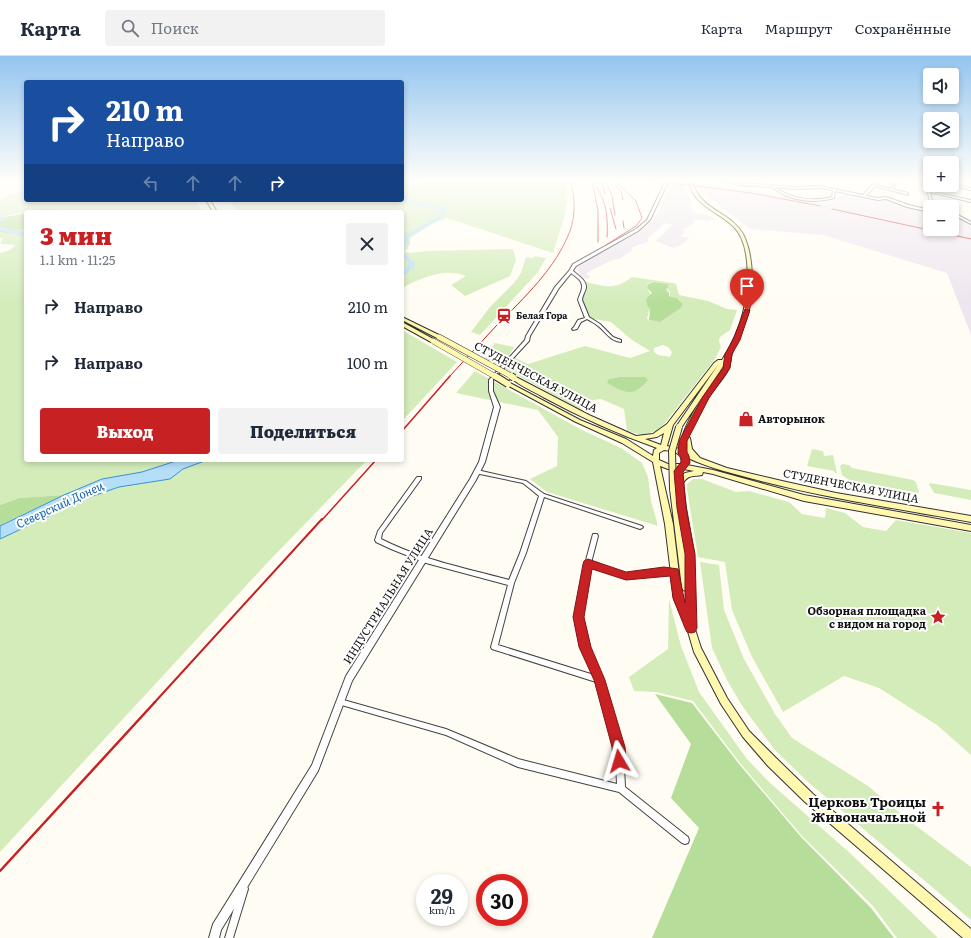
<!DOCTYPE html>
<html lang="ru">
<meta charset="utf-8">
<style>
body{margin:0;font-family:Literata,serif;background:#f2f2f3;color:#1f2937;height:100vh;display:flex;flex-direction:column;font-size:15px;white-space:nowrap}
*{box-sizing:border-box;margin:0}
p{font-size:13px;color:#747a83}
.icon{flex:none;width:22px;height:22px;fill:none;stroke:currentColor;stroke-width:2;stroke-linecap:round;stroke-linejoin:round}
.map{position:relative;flex:1;overflow:hidden}
.drawer{position:absolute;left:24px;top:154px;width:380px;height:252px;display:flex;flex-direction:column;background:#fff;border-radius:4px;box-shadow:0 2px 6px #0003}
.drawer>*{flex:none}
.hud{position:absolute;left:24px;top:24px;width:380px;height:122px;border-radius:4px;box-shadow:0 2px 6px #0003;background:#1a4fa0;color:#fff;overflow:hidden}
.tools{position:absolute;left:923px;top:12px;display:grid;gap:8px}
.tools a{display:grid;place-items:center;width:36px;height:36px;border-radius:4px;background:#fff;box-shadow:0 2px 6px #0003;font-size:20px}
.speed{position:absolute;left:416px;top:818px;display:flex;gap:8px;font-size:20px;font-weight:700;text-align:center}
.speed>*{display:grid;place-content:center;width:52px;height:52px;border-radius:50%;background:#fff;box-shadow:0 2px 6px #0003;line-height:1}
.speed small{font-size:10px;font-weight:400}
.speed .limit{border:6px solid #d22;background:#fff;color:#111}
.pin{position:absolute;display:grid;place-items:center;width:34px;height:34px;color:#fff;margin:-41px -17px;border-radius:50% 50% 50% 0;rotate:-45deg;box-shadow:0 0 4px #0007}
.pin .icon{rotate:45deg}
.me{position:absolute;width:44px;margin:-22px;rotate:353deg;stroke-linejoin:round;filter:drop-shadow(0 0 3px #0008)}
.turn{display:flex;align-items:center;gap:14px;height:84px;padding:0 16px;font-size:18px}
.turn .icon{width:52px;height:52px;stroke-width:2.5}
.turn b{display:block;font-size:28px;line-height:34px}
.lanes{display:flex;align-items:center;height:38px;padding:0 16px;background:#0003;justify-content:center;gap:20px;direction:ltr}
.lanes .off{opacity:.35}
.round{display:grid;place-items:center;flex:none;width:42px;height:42px;border-radius:4px;background:#f2f2f3}
.headline{display:flex;align-items:center;justify-content:space-between;height:68px;padding:0 16px}
h1{font-size:24px;font-weight:800;line-height:30px;color:#c72124}
.cta{display:flex;gap:8px;margin-top:auto;padding:8px 16px}
.cta a{flex:1;height:46px;border-radius:4px;background:#c72124;color:#fff;font-size:16px;font-weight:800;line-height:46px;text-align:center}
.cta a+a{background:#f2f2f3;color:#1f2937}
ul{padding:0;list-style:none}
li{display:flex;align-items:center;gap:12px;height:56px;padding:0 16px}
li div{flex:1}
li b{display:block;font-size:15px}
li em{font-style:normal}
header{display:flex;align-items:center;gap:24px;box-sizing:border-box;height:56px;padding:0 20px;background:#fff;border-bottom:1px solid #e0e1e3}
header strong{font-size:19px}
nav{display:flex;gap:22px;margin-inline-start:auto;font-size:14px}
.search{width:280px;height:36px;background:#f2f2f3;display:flex;align-items:center;gap:10px;box-sizing:border-box;padding:0 14px;border-radius:4px;color:#747a83;font-size:15px}
.map>svg:first-child{display:block}
.industrial{fill:#eee5ef}
.green{fill:#d3ecba;fill-rule:evenodd}
.forest{fill:#b6dd99}
.water{fill:#b5def9;stroke:#3991d3}
.lines{fill:none;stroke-linecap:round;stroke-linejoin:round}
.river{fill:#b5def9;fill-rule:evenodd}
.minor-casing{stroke:#434343;stroke-width:2}
.tertiary-casing{stroke:#434343;stroke-width:2}
.secondary-casing{stroke:#323232;stroke-width:2}
.minor{fill:#fff;fill-rule:evenodd}
.tertiary{fill:#fff;fill-rule:evenodd}
.secondary{fill:#fff8ae;fill-rule:evenodd}
.rail-far3{stroke:#c72124;stroke-width:1}
.rail-far2{stroke:#c72124;stroke-width:1.5}
.rail-far1{stroke:#c72124;stroke-width:2}
.rail{stroke:#c72124;stroke-width:2.5}
.secondary-bridge-far1-casing{stroke:#323232;stroke-width:6;stroke-linecap:butt}
.secondary-bridge-casing{stroke:#323232;stroke-width:8;stroke-linecap:butt}
.secondary-bridge-far1{stroke:#fff8ae;stroke-width:5}
.secondary-bridge{stroke:#fff8ae;stroke-width:6}
.route{fill:#c72124;stroke:#811517}
.labels{text-anchor:middle;stroke-width:4;stroke-linejoin:round;paint-order:stroke}
.far-poi-label{font-size:9px;font-weight:bold;fill:#101010;stroke:#fff;text-anchor:start}
.street-label{font-size:11px;fill:#101010;stroke:#fff}
.poi-label{font-size:11px;font-weight:bold;fill:#101010;stroke:#fff;text-anchor:start}
.water-label{font-size:12px;font-style:italic;fill:#1263a9;stroke:#fff}
.near-poi-label{font-size:13px;font-weight:bold;fill:#101010;stroke:#fff;text-anchor:end}
</style>
<header>
<strong>Карта</strong>
<div class="search"><svg class="icon" aria-label="search" viewBox="0 0 24 24"><circle cx="10" cy="10" r="6"/><path d="M15 15l6 6"/></svg>Поиск</div>
<nav><a>Карта</a><a>Маршрут</a><a>Сохранённые</a></nav>
</header>
<div class="map">
<svg width="971" height="882" viewBox="0 0 971 882">
<rect width="100%" height="100%" fill="#fffdf3"/>
<path class="industrial" d="M671,128L684,130L690,143L691,154L696,157H701L716,163L706,165L703,163L693,165L695,166L682,174L685,175L681,180L689,182L681,189L673,192L656,185L672,169L665,167L647,183L649,184L648,186L633,191L631,195L621,202L610,205L590,215L586,218L590,220L588,223L581,220L576,211L593,200L641,174L651,166L660,154Z
M697,128L781,139L803,144L827,146L847,138L894,147L916,154L930,155V173H952V159L971,168V279L947,217L823,179L750,173L700,135Z"/>
<path class="green" d="M402,124H407L406,127C412,133 420,129 426,124H564L568,136L564,162L553,197L447,162L432,168L410,182V188L405,196L410,197L426,195L513,193L516,204L510,220L465,240L451,229L466,220C446,211 420,222 402,232V156H240L228,144H402Z
M26,134V144H197L198,149L203,156H66L69,155L25,156L0,161V143Z
M20,173L26,174V404H179L142,416L102,423L64,439L19,442L0,449V197L10,194L15,189L0,188L3,182H0V176L10,178Z
M535,200L546,202L538,216L480,279L471,276L490,251L514,227L521,217L526,201L533,202Z
M632,221L673,227L676,228L679,239L708,245L727,253L737,254L730,274L720,281L719,285L721,291L715,303L664,368L656,375L643,379L627,375L624,353L601,343L580,346L586,351L580,353L485,302L495,287L514,291L509,299L528,308L585,290L630,302L650,295L632,284L611,266L588,262C583,250 579,243 586,232L585,227L587,226C605,231 616,234 632,221ZM654,226L668,228V232L667,233L670,236V240L677,242L683,248L681,252L660,266L648,264L647,262L650,253L646,243L651,239L647,232L648,227ZM663,289L668,291L672,296L670,301L658,299L654,296V292ZM620,321H645L623,335L608,327L609,323Z
M402,274L457,306L402,365Z
M475,315L580,373L621,392L642,407L648,421L651,445L658,470L547,436L530,423L557,410L558,381L538,354L456,337Z
M812,393L823,395L824,400L833,399L837,417H835L834,415L807,410Z
M207,404H367L268,506L0,796V483L87,442L119,431L170,423L183,413Z
M842,408L849,409L852,412L913,424L916,426L919,437L849,424L842,419L840,410Z
M693,423H702L736,436L749,435L789,446L802,458L825,462L826,452L845,457L863,471L886,475L896,464L971,477V699L937,669L879,632L844,620L783,656L752,601L732,554L725,506L698,501L687,433V428Z
M930,427L971,434V444L934,437L929,428Z
M700,506L719,509L724,554L744,603L775,658L792,682L868,730L911,766L971,811V864L808,726L775,694L754,666L741,648L727,624L712,592Z
M669,543L681,590L699,636L747,703L769,726L851,798L938,882H897L873,850L802,780L740,707L693,645L656,636L634,635L629,621L668,593Z"/>
<path class="forest" d="M44,153L69,154L66,156H26V174L20,173L10,178L0,176V161C15,161 29,155 44,153Z
M654,226L668,228V232L666,233L669,237V240L677,242L683,248L681,252L660,266L649,264L650,253L647,249L646,243L652,237L647,232L648,228Z
M620,321H645L648,324C633,342 625,337 607,327L609,323Z
M64,439L5,467L0,470V449L19,442Z
M655,638L692,647L739,708L801,781L871,852L894,882H652L699,772L671,742L691,688Z"/>
<path class="water" d="M179,404H207L183,413L170,423L119,431L87,442L0,483V470L64,439L102,423L142,416Z"/>
<g class="lines">
<path class="river" d="M402,138L417,146L442,150L447,153L443,161L439,164L409,181L405,191L402,193V185L405,179L435,162L439,159L441,154L414,148L402,142Z
M0,160L5,161L6,162L0,166Z
M0,170L26,177V181L0,174Z
M402,196L414,206L415,210L402,221V216L409,209V207L402,201Z"/>
<defs>
<path id="minor" d="M720,124H726L738,127L794,131L820,130L863,139L873,128L891,133L895,124H897L893,133L908,137V139L875,130L866,140L878,142L886,141L909,149L930,154V156L907,151L886,143L878,144L835,135L834,142C814,148 788,145 772,131L738,129ZM775,131L794,133L820,132L832,134L833,135L832,141C814,146 790,143 775,131Z
M924,124H926L929,135L971,144V146L930,136L932,144L942,151H939L930,145Z
M948,129H952L971,132V134Z
M952,156L971,166V168L952,158Z
M570,214H572C577,219 587,224 586,232C585,236 582,240 582,244L589,261L600,268L613,281L621,284V286C610,285 606,276 598,270C595,267 590,265 587,263L581,266L577,273L573,274L572,273L574,271L578,264L585,262L578,244C579,240 582,235 582,231C583,224 574,220 570,216Z
M477,414L526,425L544,438L642,470L643,471L642,472L640,473L544,441L526,497L514,527L498,589L594,619L582,591L576,561L585,508L593,478H597L598,480L591,507L626,518L664,513L676,514L677,516L676,518H674L664,517L626,522L590,511L582,561L588,591L602,624L623,691L625,731L688,781L689,784L688,787L685,788L682,787L619,736L518,711L446,679L338,648L337,646L338,644L340,643L446,673L518,703L617,728L615,691L596,626L492,593L491,591L508,529L426,507L391,493L376,486L375,484L378,475L417,421H421V423L382,477L381,483C422,504 465,512 509,524L520,497L539,440L523,427L475,417V415Z
M244,829L247,830L248,833L233,882H225L240,833L241,830Z"/>
<path id="tertiary" d="M672,124H678L667,128L650,164L638,175L576,210L572,216L559,232L530,280L529,285L493,324V335L500,351L485,406L476,424L352,625L318,715L221,874L219,882H209L213,868L312,709L346,620L470,423L479,406L494,351L489,335V324L525,284L526,280L555,231L569,215L573,208L636,173L647,164L665,126Z"/>
<path id="secondary" d="M688,124H692C699,155 729,154 743,178C754,199 754,235 748,258C744,271 738,282 733,295C730,300 731,307 729,312C724,323 714,332 708,342C700,354 694,367 688,380L690,382L692,393L700,402L727,412L782,425L836,437L971,460V466C901,453 830,443 761,425C736,418 711,413 688,402L687,409L713,414L804,439L971,469V475L804,445L713,418L703,416L702,419C693,421 689,418 683,427L686,452L694,498L695,568L694,570L701,592L727,642L749,675L776,702L813,738L971,873V882H963L805,746L768,710L743,681L721,648L694,596L687,572L674,543L665,468L653,406L622,387L576,366L505,328L506,327H510L580,364L626,383L653,400L654,394L657,392C618,378 580,361 543,341C533,335 520,330 511,322L514,320L516,321L589,359L636,380L653,378L667,368L714,307L718,304H722C731,290 739,273 743,257C749,234 752,189 734,171C717,154 694,151 688,124ZM718,309L676,371L677,372H681L724,309L723,312C710,330 680,371 680,393L667,390L673,369ZM664,377L661,389L645,383L657,381ZM664,394C673,395 681,396 682,406L680,408H668L659,404V397ZM660,410L668,413H676L675,415L677,434L675,431L673,430L670,433L682,532L683,534L686,535L687,553L682,543L673,468ZM684,413L694,415L685,417L682,419L681,415Z
M206,144H210L217,156H213Z
M402,261L441,280L442,281L439,283L437,282L402,264Z
M402,266L435,284L436,285L435,286H431L402,270Z"/>
</defs>
<use href="#minor" class="minor-casing"/>
<use href="#tertiary" class="tertiary-casing"/>
<use href="#secondary" class="secondary-casing"/>
<use href="#minor" class="minor"/>
<use href="#tertiary" class="tertiary"/>
<use href="#secondary" class="secondary"/>
<path class="rail-far3" d="M592,124L598,155V186
M601,124L605,138
M653,124L657,126
M672,127L751,137L820,150
M607,128L612,140L615,159
M616,129L621,136L623,144
M596,130C607,146 608,162 607,181
M610,152L616,173
M832,153L971,183
M623,165L624,172
M606,189L636,170L642,162L636,145L614,124
M449,321C465,304 481,286 497,269C524,242 556,212 570,175C576,158 575,141 570,124"/>
<path class="rail-far2" d="M402,375L450,320
M322,464L376,404"/>
<path class="rail-far1" d="M154,647L322,463"/>
<path class="rail" d="M0,815L155,646"/>
<defs>
<path id="secondary-bridge-far1" d="M439,281L513,321
M433,285L496,321"/>
<path id="secondary-bridge" d="M495,320L508,328
M511,320L514,322
M673,433L672,395L679,371"/>
</defs>
<use href="#secondary-bridge-far1" class="secondary-bridge-far1-casing"/>
<use href="#secondary-bridge" class="secondary-bridge-casing"/>
<use href="#secondary-bridge-far1" class="secondary-bridge-far1"/>
<use href="#secondary-bridge" class="secondary-bridge"/>
</g>
<linearGradient id="sky" x2="0" y2="1"><stop stop-color="#93c5ef"/><stop offset="0.5" stop-color="#fffefa"/><stop offset="1" stop-color="#fffefa" stop-opacity="0"/></linearGradient>
<rect width="971" height="248" fill="url(#sky)"/>
<path class="route" d="M745,253L750,254L740,284L732,298L730,312L709,342L687,385V396L689,400L690,407L683,416L686,452L695,498L697,572L695,576L691,577L687,576L685,572L673,542L670,520L626,524L592,513L584,561L591,591L605,624L625,691L626,705L624,709L619,711L615,709L613,705L612,691L594,624L579,591L573,561L583,508L584,505L588,503L626,516L664,511L678,513L685,547V498L677,452L674,415L681,406V401L678,397L679,385L702,342L723,312L725,298L733,284Z"/>
<defs>
<symbol id="station-bare" viewBox="-9 -9 18 18"><path d="M-3-6H3Q5-6 5-4V2Q5 4 3 4L4.5 6H3L1.5 4h-3L-3 6H-4.5L-3 4Q-5 4-5 2V-4Q-5-6-3-6ZM-3.5-4v3h7v-3ZM-3.5 1v1.5H-2V1ZM2 1v1.5H3.5V1Z" fill="#c72124" stroke="#fff" stroke-width="2.5" paint-order="stroke"/></symbol>
<symbol id="shop-bare" viewBox="-9 -9 18 18"><path d="M-5-2.5h2.3a2.7 3.5 0 0 1 5.4 0H5L5.5 6h-11ZM-1.5-2.5h3a1.5 2.3 0 0 0-3 0Z" fill="#c72124" stroke="#fff" stroke-width="2.5" paint-order="stroke"/></symbol>
<symbol id="sight-bare" viewBox="-9 -9 18 18"><path d="M0-6L1.8-2.2L6-1.7L2.9 1.2L3.7 5.4L0 3.3L-3.7 5.4L-2.9 1.2L-6-1.7L-1.8-2.2Z" fill="#c72124" stroke="#fff" stroke-width="2.5" paint-order="stroke"/></symbol>
<symbol id="church-bare" viewBox="-9 -9 18 18"><path d="M-1.2-6h2.4v3.5h3.3v2.4h-3.3V6h-2.4V-.1h-3.3v-2.4h3.3Z" fill="#c72124" stroke="#fff" stroke-width="2.5" paint-order="stroke"/></symbol>
</defs>
<g fill-rule="evenodd">
<use href="#station-bare" x="493" y="249" width="22" height="22"/>
<use href="#shop-bare" x="735" y="352" width="22" height="22"/>
<use href="#sight-bare" x="927" y="550" width="22" height="22"/>
<use href="#church-bare" x="927" y="742" width="22" height="22"/>
</g>
<g class="labels">
<g class="far-poi-label">
<text x="516" y="263">Белая Гора</text>
</g>
<g class="street-label">
<text transform="translate(536 321) rotate(28)" y="4">СТУДЕНЧЕСКАЯ УЛИЦА</text>
<text transform="translate(851 430) rotate(11)" y="4">СТУДЕНЧЕСКАЯ УЛИЦА</text>
<text transform="translate(388 540) rotate(-58)" y="4">ИНДУСТРИАЛЬНАЯ УЛИЦА</text>
</g>
<g class="poi-label">
<text x="758" y="367">Авторынок</text>
<text x="926" y="559" text-anchor="end">Обзорная площадка<tspan x="926" dy="13">с видом на город</tspan></text>
</g>
<g class="water-label">
<text transform="translate(60 449) rotate(-25)" y="4">Северский Донец</text>
</g>
<g class="near-poi-label">
<text x="926" y="751">Церковь Троицы<tspan x="926" dy="15">Живоначальной</tspan></text>
</g>
</g>
</svg>
<div class="tools">
<a><svg class="icon" aria-label="sound" viewBox="0 0 24 24"><path d="M4 9h4l5-4v14l-5-4H4zM17 9q2 3 0 6"/></svg></a>
<a><svg class="icon" aria-label="layers" viewBox="0 0 24 24"><path d="M12 4l9 5-9 5-9-5zM3 14l9 5 9-5"/></svg></a>
<a>+</a>
<a>−</a>
</div>
<div class="speed"><div>29<small>km/h</small></div><div class="limit">30</div></div>
<div class="pin" style="left:747px;top:254px;background:#d93025"><svg class="icon" aria-label="arrive" viewBox="0 0 24 24"><path d="M6 21V4h12l-3 4 3 4H6"/></svg></div>
<svg class="me" style="left:619px;top:705px" viewBox="-20 -20 40 40"><path d="M0-17L14 15 0 8-14 15z" fill="#c72124" stroke="#fff" stroke-width="4"/></svg>
<div class="hud">
<div class="turn"><svg class="icon" aria-label="right" viewBox="0 0 24 24"><path d="M7 20v-9h11M14 6l5 5-5 5"/></svg><div><b>210 m</b>Направо</div></div>
<div class="lanes"><svg class="icon off" aria-label="left" viewBox="0 0 24 24"><path d="M17 20v-9H6M10 6l-5 5 5 5"/></svg><svg class="icon off" aria-label="ahead" viewBox="0 0 24 24"><path d="M12 20V5M6 11l6-6 6 6"/></svg><svg class="icon off" aria-label="ahead" viewBox="0 0 24 24"><path d="M12 20V5M6 11l6-6 6 6"/></svg><svg class="icon" aria-label="right" viewBox="0 0 24 24"><path d="M7 20v-9h11M14 6l5 5-5 5"/></svg></div>
</div>
<section class="drawer">
<div class="headline"><div><h1>3 мин</h1><p>1.1 km · 11:25</p></div><a class="round"><svg class="icon" aria-label="close" viewBox="0 0 24 24"><path d="M6 6l12 12M18 6L6 18"/></svg></a></div>
<ul>
<li><svg class="icon" aria-label="right" viewBox="0 0 24 24"><path d="M7 20v-9h11M14 6l5 5-5 5"/></svg><div><b>Направо</b></div><em>210 m</em></li>
<li><svg class="icon" aria-label="right" viewBox="0 0 24 24"><path d="M7 20v-9h11M14 6l5 5-5 5"/></svg><div><b>Направо</b></div><em>100 m</em></li>
</ul>
<div class="cta"><a>Выход</a><a>Поделиться</a></div>
</section>
</div>
